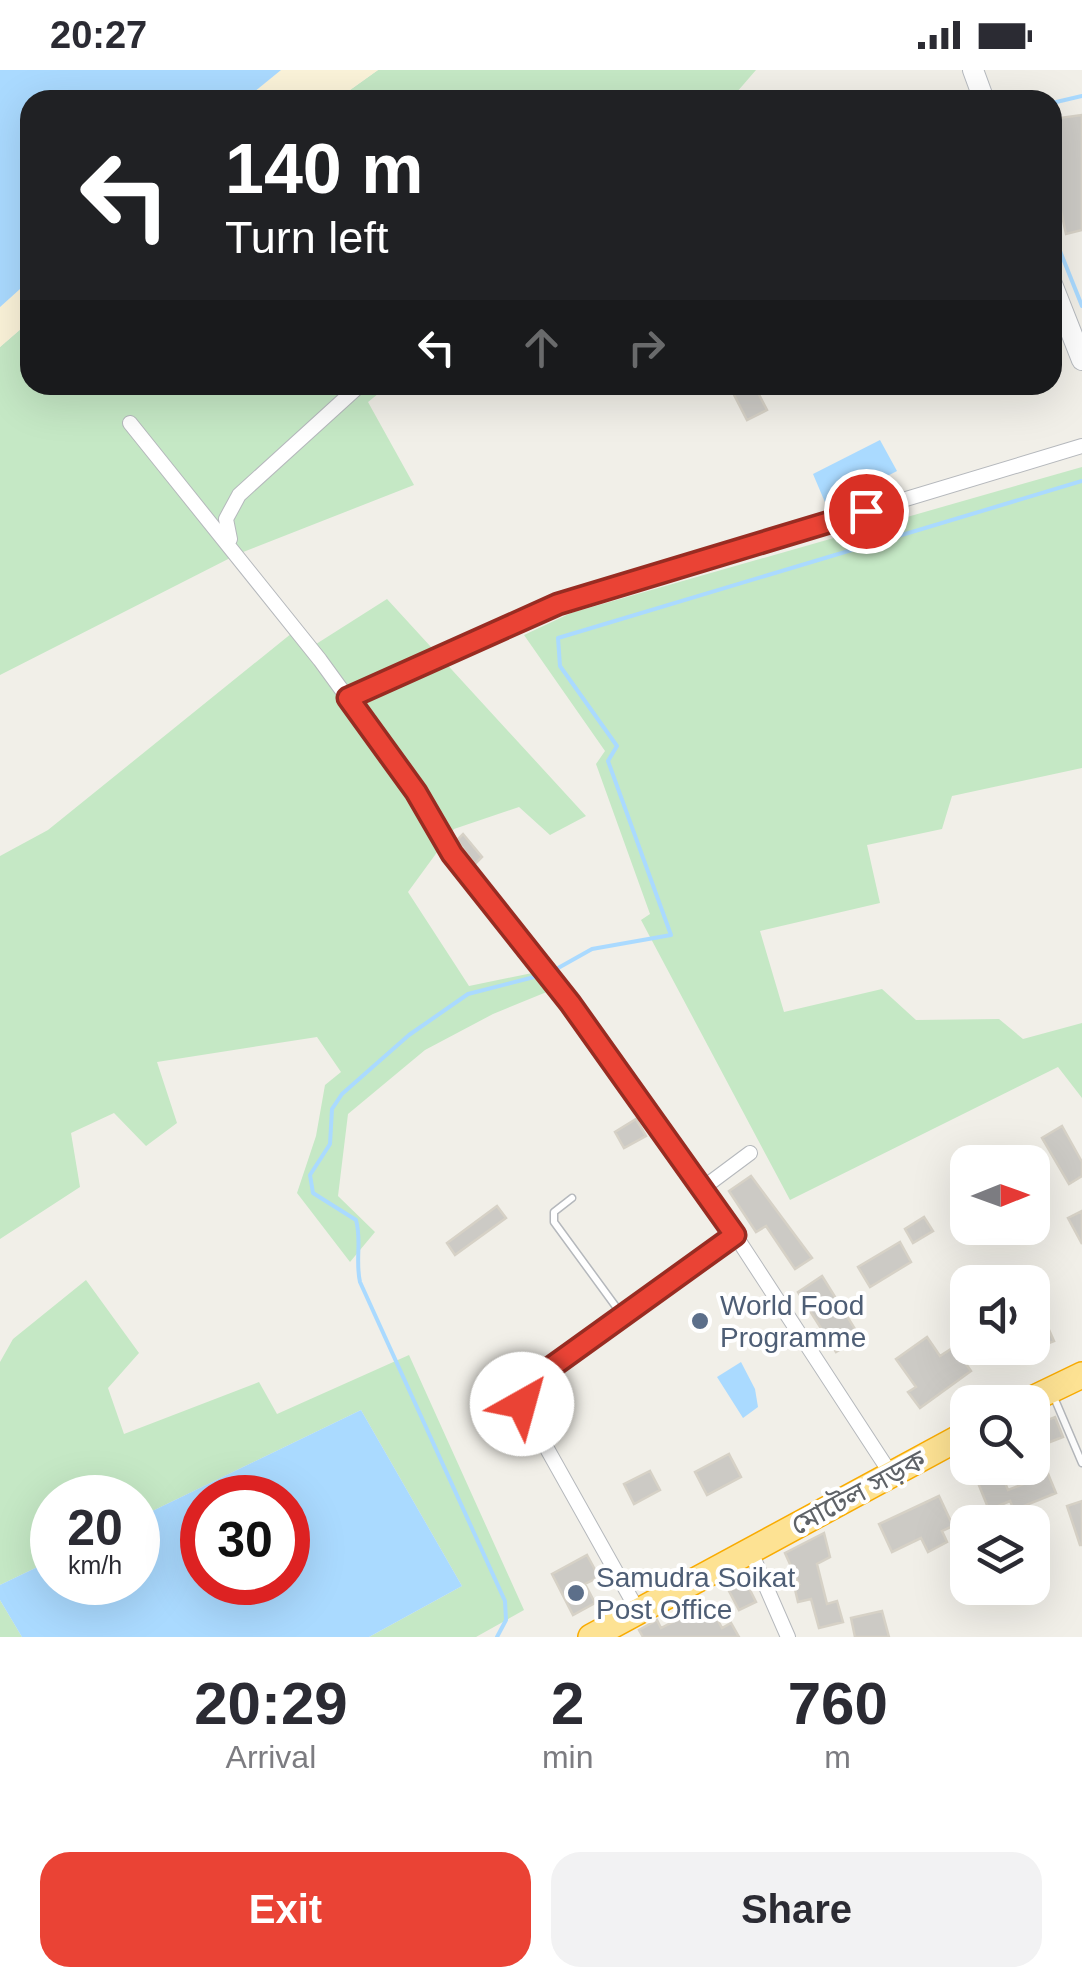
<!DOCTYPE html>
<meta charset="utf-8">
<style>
body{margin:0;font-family:Arial,"Noto Sans Bengali",sans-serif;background:#f2f2f3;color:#2b2b33;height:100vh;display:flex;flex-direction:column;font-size:38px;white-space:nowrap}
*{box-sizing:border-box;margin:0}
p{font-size:32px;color:#7c7c81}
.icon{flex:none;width:55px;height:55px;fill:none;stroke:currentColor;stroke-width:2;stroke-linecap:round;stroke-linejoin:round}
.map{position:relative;height:1567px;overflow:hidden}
.details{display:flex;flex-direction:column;background:#fff;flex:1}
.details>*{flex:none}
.top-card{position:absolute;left:20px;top:20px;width:1042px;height:305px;border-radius:30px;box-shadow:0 10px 40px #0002;background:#202124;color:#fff;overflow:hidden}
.needle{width:65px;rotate:89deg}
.fabs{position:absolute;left:950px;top:1075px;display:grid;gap:20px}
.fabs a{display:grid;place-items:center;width:100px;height:100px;border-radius:20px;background:#fff;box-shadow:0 10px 40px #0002;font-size:50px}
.speed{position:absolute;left:30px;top:1405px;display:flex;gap:20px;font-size:50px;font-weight:700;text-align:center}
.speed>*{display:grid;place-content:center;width:130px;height:130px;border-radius:50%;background:#fff;box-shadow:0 10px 40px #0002;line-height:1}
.speed small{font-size:25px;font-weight:400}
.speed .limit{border:15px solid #d22;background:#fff;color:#111}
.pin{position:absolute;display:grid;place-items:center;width:85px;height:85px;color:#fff;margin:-42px;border:5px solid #fff;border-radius:50%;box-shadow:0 2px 10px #0007}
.me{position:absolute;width:110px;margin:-55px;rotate:38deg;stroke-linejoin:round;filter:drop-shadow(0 0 8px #0008)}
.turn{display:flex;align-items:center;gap:35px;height:210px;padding:0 40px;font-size:45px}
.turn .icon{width:130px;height:130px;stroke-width:2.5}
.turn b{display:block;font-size:70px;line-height:85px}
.lanes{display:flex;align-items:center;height:95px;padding:0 40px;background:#0003;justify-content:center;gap:50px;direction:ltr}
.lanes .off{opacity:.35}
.eta{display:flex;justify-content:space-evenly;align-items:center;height:170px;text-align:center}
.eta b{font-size:60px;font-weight:700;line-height:70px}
.primary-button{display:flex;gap:20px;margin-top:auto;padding:20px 40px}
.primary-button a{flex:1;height:115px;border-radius:30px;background:#ea4335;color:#fff;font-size:40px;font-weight:700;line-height:115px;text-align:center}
.primary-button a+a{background:#f2f2f3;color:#2b2b33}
.status{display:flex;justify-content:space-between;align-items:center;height:70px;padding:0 50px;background:#fff;direction:ltr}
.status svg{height:28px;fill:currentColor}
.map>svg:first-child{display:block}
.green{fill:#c5e8c5}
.sand{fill:#fbf3d9}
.water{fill:#aadaff;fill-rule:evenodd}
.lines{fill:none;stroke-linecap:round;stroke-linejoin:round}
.stream{stroke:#aadaff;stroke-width:4}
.building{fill:#cccac5;stroke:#d6d1c6;stroke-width:2.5}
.lane-casing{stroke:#b5b8bc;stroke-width:9}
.street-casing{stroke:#b5b8bc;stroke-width:16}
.secondary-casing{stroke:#b6babf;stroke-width:22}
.highway-casing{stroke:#f9ab00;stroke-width:28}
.lane{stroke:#fff;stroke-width:6}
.street{stroke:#fff;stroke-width:14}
.secondary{stroke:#fff;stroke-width:20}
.highway{stroke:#fde293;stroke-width:25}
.route-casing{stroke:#982c22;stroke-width:25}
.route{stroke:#ea4335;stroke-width:18}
.service-dot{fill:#5c6f8a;stroke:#fff;stroke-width:4}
.labels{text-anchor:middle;stroke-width:8;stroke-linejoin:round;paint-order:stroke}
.service-label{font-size:28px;fill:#4e5e75;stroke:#fff;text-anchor:start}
.street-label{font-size:28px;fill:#5f6368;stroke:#fff}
</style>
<div class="status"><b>20:27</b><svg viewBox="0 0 49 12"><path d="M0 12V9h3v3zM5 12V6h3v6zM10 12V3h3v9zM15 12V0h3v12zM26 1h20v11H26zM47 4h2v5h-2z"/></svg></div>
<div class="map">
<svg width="1082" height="1567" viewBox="0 0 1082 1567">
<rect width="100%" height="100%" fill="#f1efe8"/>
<path class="green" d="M378,0H756L730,30H336Z
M30,251V315H389L368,332L414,415L238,484L0,605V277Z
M1082,397V698L952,726L942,759L867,775L880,833L760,861L784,942L882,919L916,950L999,949L1023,969L1082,953V1028L1058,997L790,1130L641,850L650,844L596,694L605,681L524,565L571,543Z
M387,529L586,746L550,765L519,737L454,759L408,822L469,916L542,901L554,919L493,944L425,980L348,1044L338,1126L375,1162L350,1192L297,1123L316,1066L325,1015L341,1002L317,967L157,992L177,1053L146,1076L114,1043L71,1063L80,1117L0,1169V786L48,760L297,559L313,576Z
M86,1210L139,1283L108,1318L124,1364L259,1312L277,1344L409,1285L524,1540L476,1567H369L462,1516L361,1340L138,1448V1428H52V1490L0,1515V1292L13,1269Z
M0,1530L22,1567H0Z"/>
<path class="sand" d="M281,0H378L336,30H244Z
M30,210V251L0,277V237Z"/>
<path class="water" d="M0,0H281L244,30H30V210L0,237Z
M880,370L897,401L827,437L813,404Z
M741,1292L755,1319L758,1337L743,1348L717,1307Z
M361,1340L462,1516L369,1567H22L0,1530V1515L52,1490V1512H138V1448ZM202,1428H288V1512H202Z"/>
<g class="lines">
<path class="stream" d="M1052,33L1082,26
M1052,161L1082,236
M551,902L592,879L671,865L608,691L617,676L560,596L558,568L1082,411
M497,1567L506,1550L505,1531L360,1212C355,1190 362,1171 356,1150L313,1123L310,1105L330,1074L332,1039L342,1024L409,965L468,924L542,905"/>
</g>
<path class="building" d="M1082,45V160L1066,164L1052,100V49Z
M729,315H754L767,340L747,350Z
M463,764L482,787L475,794L457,770Z
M636,1049L646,1066L624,1078L615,1062Z
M1062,1056L1082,1092V1106L1069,1114L1042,1068Z
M751,1106L812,1188L795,1199L766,1156L756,1162L729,1121Z
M497,1136L506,1148L455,1185L447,1173Z
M1082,1141V1174L1068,1148Z
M924,1147L933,1161L913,1173L905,1159Z
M900,1172L911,1192L870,1217L858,1197Z
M822,1206L860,1267L836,1282L798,1222Z
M1042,1244L1054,1271L1032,1280V1249Z
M927,1267L940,1286L954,1277L971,1301L920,1338L908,1322L916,1317L896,1289Z
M1055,1347L1063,1367L1037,1377L1056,1423L1014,1440L1010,1431L989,1440L972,1398H999L1008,1420L1026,1413L1020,1398H1032V1356Z
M729,1384L741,1407L707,1425L695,1402Z
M650,1401L660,1420L634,1434L624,1414Z
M939,1426L953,1456L942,1461L947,1472L928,1482L921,1468L892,1482L879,1454Z
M1082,1431V1475H1080L1067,1436Z
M824,1463L830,1487L817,1494L827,1534L837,1531L843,1552L819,1558L811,1529L798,1532L794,1515L799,1514L785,1483Z
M587,1485L599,1507L585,1514L595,1533L573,1545L552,1504Z
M746,1512L756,1532L739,1540L729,1521Z
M709,1533L722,1558L731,1553L739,1567H643L639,1560L657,1550L661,1558Z
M882,1541L889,1567H855L851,1548Z"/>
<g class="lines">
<defs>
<path id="lane" d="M572,1128L554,1142V1152L622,1245
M1053,1325L1082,1393"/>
<path id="street" d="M130,353L320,590L416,722L453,784L570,933L735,1165
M230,469L226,449L239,425L360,315
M347,628L476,568L577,528L1082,376
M703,1118L750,1083
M750,1480L788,1567
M638,1541L522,1334L528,1314L735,1165L891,1404"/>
<path id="secondary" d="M973,0L984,30
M1052,214L1082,290"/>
<path id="highway" d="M1026,1332L1082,1305
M591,1567L968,1363"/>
</defs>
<use href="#lane" class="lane-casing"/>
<use href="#street" class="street-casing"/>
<use href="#secondary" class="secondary-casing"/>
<use href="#highway" class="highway-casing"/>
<use href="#lane" class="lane"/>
<use href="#street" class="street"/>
<use href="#secondary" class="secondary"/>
<use href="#highway" class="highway"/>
</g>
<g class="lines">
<defs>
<path id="route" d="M522,1334L528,1314L735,1165L570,933L452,784L416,722L348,628L558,534L866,441"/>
</defs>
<use href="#route" class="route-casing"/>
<use href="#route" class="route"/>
</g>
<g class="service-dot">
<circle cx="700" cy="1251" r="10"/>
<circle cx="576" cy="1523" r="10"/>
</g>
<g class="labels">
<g class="service-label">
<text x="720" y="1245">World Food<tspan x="720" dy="32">Programme</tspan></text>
<text x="596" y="1517">Samudra Soikat<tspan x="596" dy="32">Post Office</tspan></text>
</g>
<g class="street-label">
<text transform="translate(858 1422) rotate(-28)" y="10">মোটেল সড়ক</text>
</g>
</g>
</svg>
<div class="fabs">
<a><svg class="needle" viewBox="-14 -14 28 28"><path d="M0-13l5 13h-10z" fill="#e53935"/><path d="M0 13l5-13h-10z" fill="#7c7c81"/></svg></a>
<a><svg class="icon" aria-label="sound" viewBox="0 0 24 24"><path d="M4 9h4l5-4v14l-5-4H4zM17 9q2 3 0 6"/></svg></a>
<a><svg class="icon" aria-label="search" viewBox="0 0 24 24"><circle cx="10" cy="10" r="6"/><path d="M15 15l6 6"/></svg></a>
<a><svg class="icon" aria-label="layers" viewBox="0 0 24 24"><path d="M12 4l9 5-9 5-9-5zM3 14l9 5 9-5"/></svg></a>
</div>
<div class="speed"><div>20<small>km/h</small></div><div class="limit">30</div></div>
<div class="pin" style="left:866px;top:441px;background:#d93025"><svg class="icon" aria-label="arrive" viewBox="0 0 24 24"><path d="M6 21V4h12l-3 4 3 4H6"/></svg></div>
<svg class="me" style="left:522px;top:1334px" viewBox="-20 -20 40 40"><circle r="19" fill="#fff"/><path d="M0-13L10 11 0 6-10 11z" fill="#ea4335"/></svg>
<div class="top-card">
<div class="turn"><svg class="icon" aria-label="left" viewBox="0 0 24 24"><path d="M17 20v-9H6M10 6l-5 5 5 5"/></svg><div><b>140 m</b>Turn left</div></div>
<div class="lanes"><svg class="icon" aria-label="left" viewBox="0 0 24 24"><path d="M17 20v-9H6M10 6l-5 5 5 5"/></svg><svg class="icon off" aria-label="ahead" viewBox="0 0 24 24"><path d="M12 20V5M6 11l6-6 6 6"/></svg><svg class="icon off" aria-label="right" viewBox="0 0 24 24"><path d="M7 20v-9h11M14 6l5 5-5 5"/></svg></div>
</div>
</div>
<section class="details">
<div class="eta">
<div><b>20:29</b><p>Arrival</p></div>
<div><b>2</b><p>min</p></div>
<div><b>760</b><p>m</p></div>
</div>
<div class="primary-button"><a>Exit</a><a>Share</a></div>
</section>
